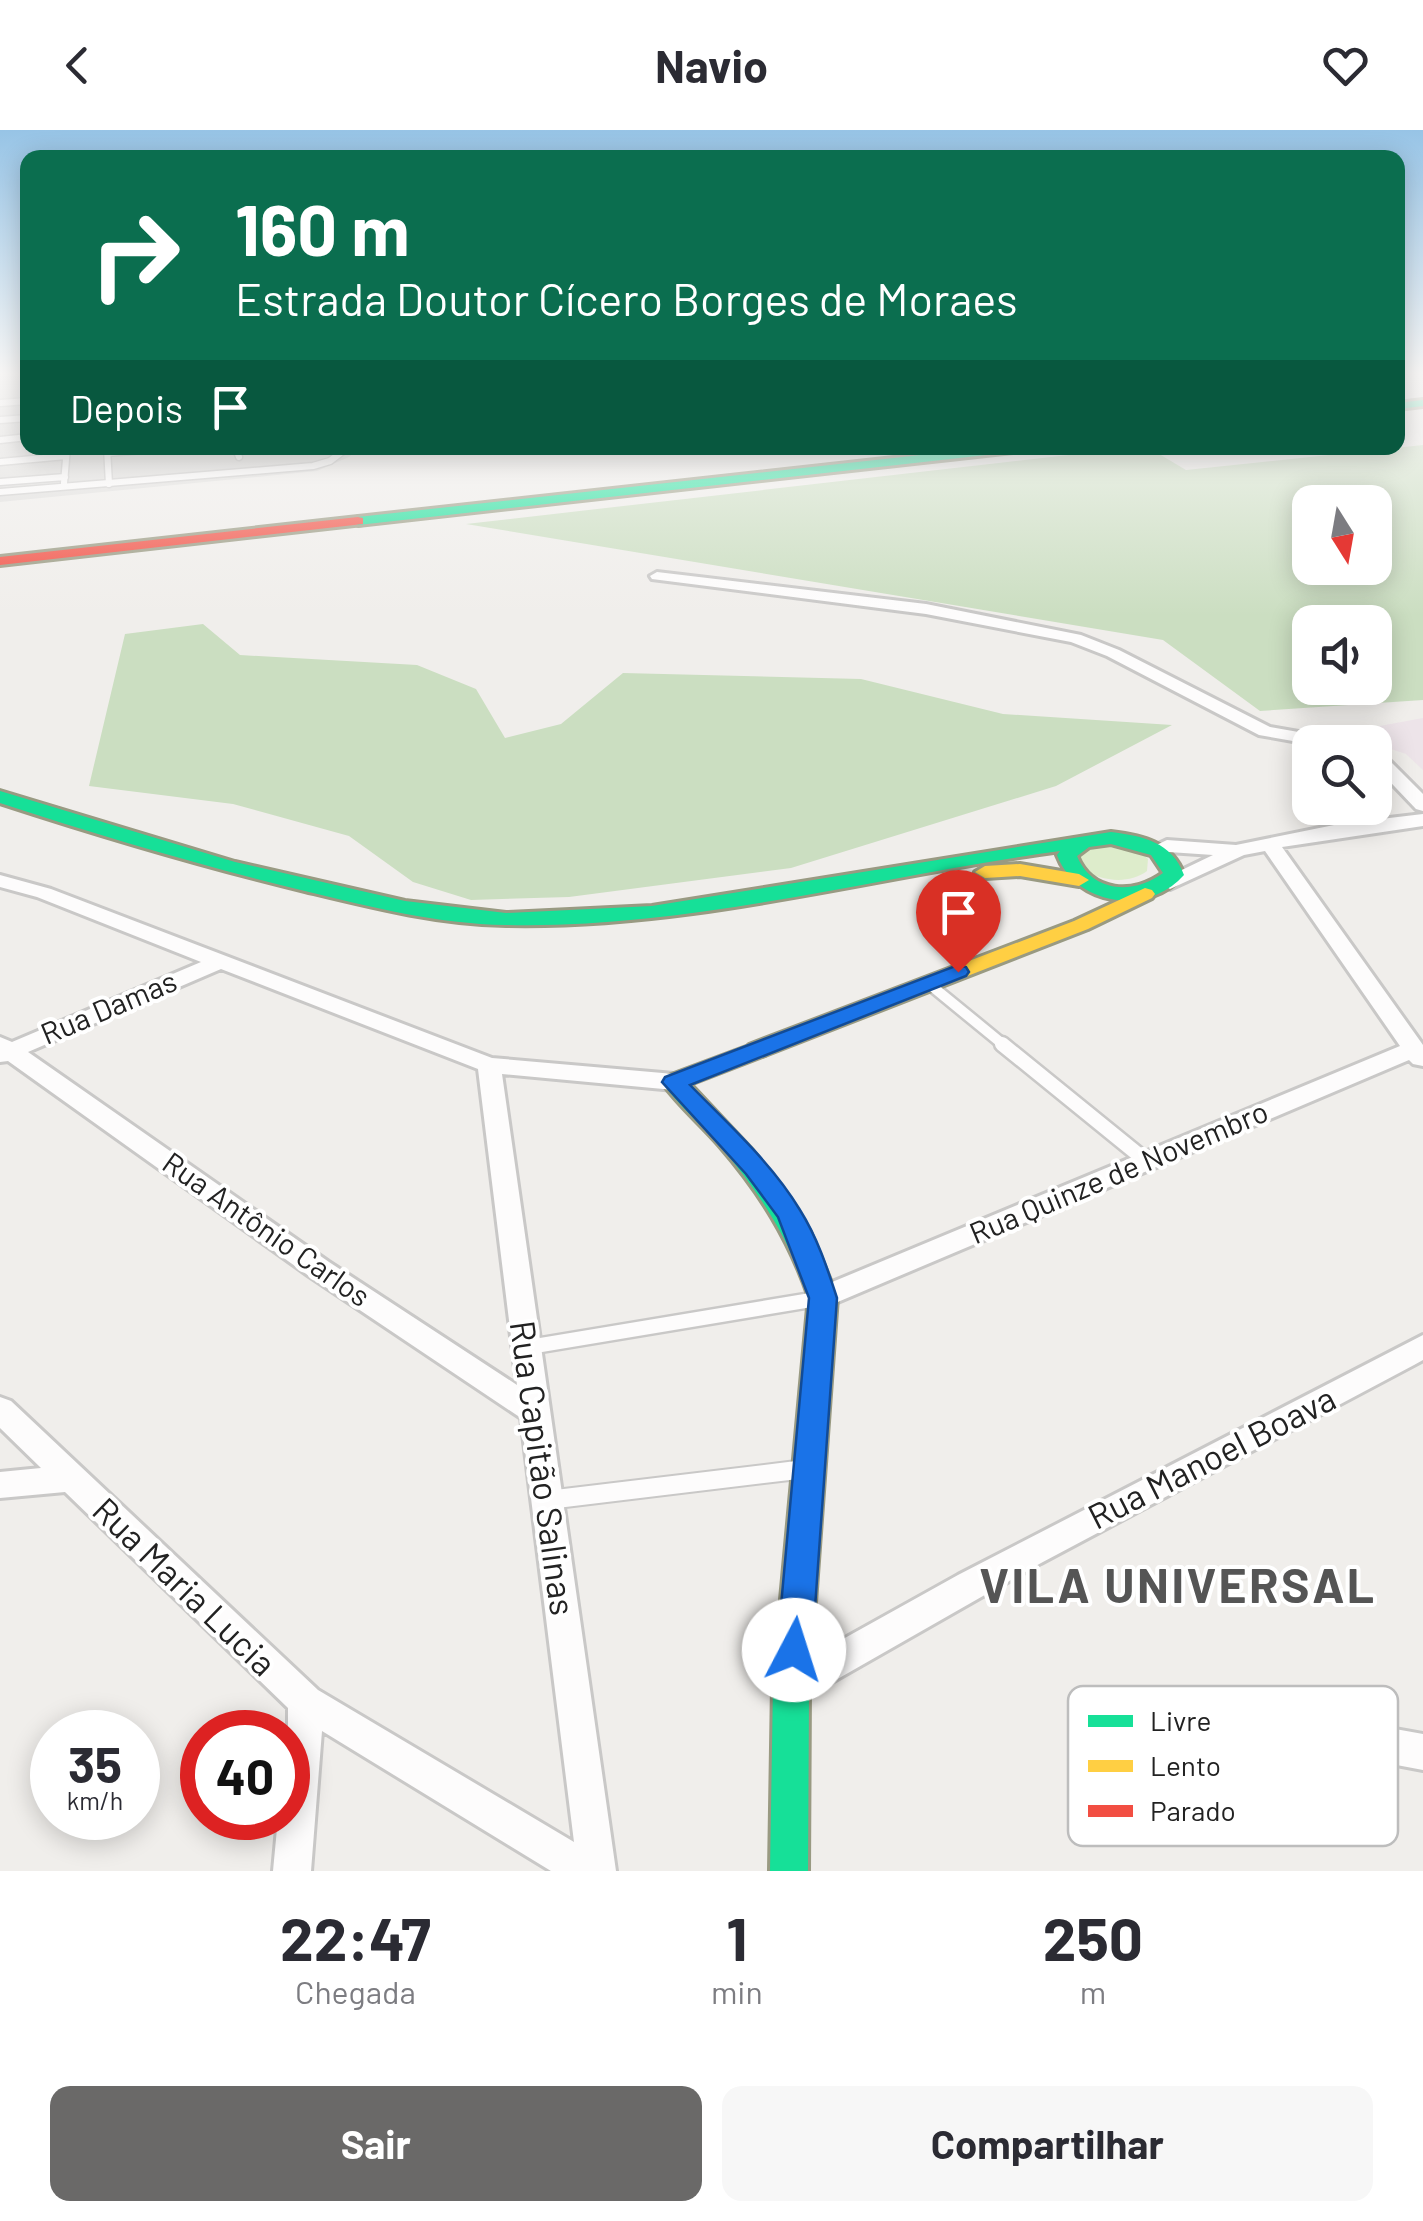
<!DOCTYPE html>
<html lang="pt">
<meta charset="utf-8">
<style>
body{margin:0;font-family:Barlow,sans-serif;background:#f7f7f7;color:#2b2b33;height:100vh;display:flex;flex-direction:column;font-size:38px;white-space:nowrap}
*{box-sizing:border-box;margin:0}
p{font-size:32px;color:#7c7c81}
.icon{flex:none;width:55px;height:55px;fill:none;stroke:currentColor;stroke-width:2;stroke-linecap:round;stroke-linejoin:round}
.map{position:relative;height:1741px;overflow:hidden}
.panel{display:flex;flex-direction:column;background:#fff;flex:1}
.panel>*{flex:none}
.banner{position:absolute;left:20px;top:20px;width:1385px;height:305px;border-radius:20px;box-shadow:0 5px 25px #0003;background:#0b6e4f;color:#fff;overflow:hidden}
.needle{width:65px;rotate:169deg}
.tools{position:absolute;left:1292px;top:355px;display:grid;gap:20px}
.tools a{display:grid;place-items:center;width:100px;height:100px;border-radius:20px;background:#fff;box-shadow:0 5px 25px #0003;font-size:50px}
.speed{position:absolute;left:30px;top:1580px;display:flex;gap:20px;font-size:50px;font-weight:700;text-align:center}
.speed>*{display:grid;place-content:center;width:130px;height:130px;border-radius:50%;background:#fff;box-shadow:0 5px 25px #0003;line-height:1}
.speed small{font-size:25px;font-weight:400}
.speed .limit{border:15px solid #d22;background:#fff;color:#111}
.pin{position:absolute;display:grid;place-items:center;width:85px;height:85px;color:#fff;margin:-102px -42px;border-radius:50% 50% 50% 0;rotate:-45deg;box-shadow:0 0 10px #0007}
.pin .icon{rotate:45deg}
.me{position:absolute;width:110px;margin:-55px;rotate:5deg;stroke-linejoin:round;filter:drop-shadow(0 0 8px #0008)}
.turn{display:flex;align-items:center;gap:35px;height:210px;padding:0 50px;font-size:45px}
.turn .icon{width:130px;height:130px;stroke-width:2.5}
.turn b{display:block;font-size:70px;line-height:85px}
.then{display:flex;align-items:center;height:95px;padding:0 50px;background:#0003;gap:20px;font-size:38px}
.eta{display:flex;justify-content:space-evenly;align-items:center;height:170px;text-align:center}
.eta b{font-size:60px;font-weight:700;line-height:70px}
.cta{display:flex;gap:20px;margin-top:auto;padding:20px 50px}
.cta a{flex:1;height:115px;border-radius:20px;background:#6a6968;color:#fff;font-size:40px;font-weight:700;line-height:115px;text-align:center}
.cta a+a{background:#f7f7f7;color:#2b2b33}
header{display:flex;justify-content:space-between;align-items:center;height:130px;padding:0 50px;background:#fff;font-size:45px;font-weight:700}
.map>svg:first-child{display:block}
.residential{fill:#dfdedc}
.industrial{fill:#ede4e9}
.grass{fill:#ddeccb}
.forest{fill:#cbdec1;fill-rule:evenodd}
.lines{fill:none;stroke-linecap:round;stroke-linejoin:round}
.lane-far3-casing{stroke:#c9c8c7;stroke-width:9}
.lane-far2-casing{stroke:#c9c8c7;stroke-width:15}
.lane-far1-casing{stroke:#c9c8c7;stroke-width:19}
.lane-casing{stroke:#c9c8c7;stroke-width:22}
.street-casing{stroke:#c9c8c7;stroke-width:6}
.fast-casing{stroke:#999a82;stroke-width:6}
.slow-casing{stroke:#999a82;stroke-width:6}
.jam-casing{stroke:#999a82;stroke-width:6}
.lane-far3{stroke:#fdfcfc;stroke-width:6}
.lane-far2{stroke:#fdfcfc;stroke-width:10}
.lane-far1{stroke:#fdfcfc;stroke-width:14}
.lane{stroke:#fdfcfc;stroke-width:18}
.street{fill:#fdfcfc;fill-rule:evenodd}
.fast{fill:#16e098;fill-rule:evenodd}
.slow{fill:#ffcf43;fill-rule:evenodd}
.jam{fill:#f24e42;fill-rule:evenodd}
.route{fill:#1a73e8;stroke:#114b97;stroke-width:2.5}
.labels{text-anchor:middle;stroke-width:8;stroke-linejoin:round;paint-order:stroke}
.street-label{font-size:30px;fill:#222;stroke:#fff}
.near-street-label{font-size:35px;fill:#222;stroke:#fff}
.near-district-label{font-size:48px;font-weight:bold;letter-spacing:2.5px;fill:#555;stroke:#fff}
.key{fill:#fff;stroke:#bdbdbd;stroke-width:2.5}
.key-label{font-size:28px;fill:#222}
</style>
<header><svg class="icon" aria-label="back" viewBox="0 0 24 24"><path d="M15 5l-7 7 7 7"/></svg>Navio<svg class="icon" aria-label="heart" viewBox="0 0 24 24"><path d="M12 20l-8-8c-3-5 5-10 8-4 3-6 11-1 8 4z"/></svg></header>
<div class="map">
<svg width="1423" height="1741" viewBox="0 0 1423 1741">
<rect width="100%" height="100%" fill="#f0eeeb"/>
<path class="residential" d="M0,242H27L28,318H359L349,327L317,341L0,372Z"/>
<path class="industrial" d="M1423,588V640L1406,624L1342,603Z"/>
<path class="grass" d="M1097,712L1142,723L1148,729L1147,741C1128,755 1101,751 1082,739L1079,719Z"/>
<path class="forest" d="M1423,315V570L1260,581L1163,510L466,394L1130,318H1149L1186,340ZM1310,372H1375V438H1310ZM1310,492H1375V558H1310Z
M203,494L240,525L417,535L476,559L505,608L561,594L623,543L861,549L1003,584L1172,595L1056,656L791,738L569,767L471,770L413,752L349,706L233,674L89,656L125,504Z"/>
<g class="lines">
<defs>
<path id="lane-far3" d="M0,273L28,271
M0,290L28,288
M0,310L28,307
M107,318L109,354
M236,318L239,327
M107,323L167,318
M0,332L66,326
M0,352L65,347
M64,353L67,318
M0,362L313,336L330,331L347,318"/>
<path id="lane-far2" d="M928,853L1005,916"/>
<path id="lane-far1" d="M1002,914L1145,1030
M529,1217L817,1169"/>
<path id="lane" d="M548,1370L797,1340"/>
<path id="street" d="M657,442L926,474L1081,505L1119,520L1270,597L1327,607L1336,612L1310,614L1259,605L1107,526L1071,512L926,484L652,449L650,446Z
M1375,621L1381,622L1423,664V681L1416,679L1375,636Z
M1423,684V696L1282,717L1423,915V936L1413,934L1409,930L833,1174L823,1177L813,1174L809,1167L813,1160L1400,916L1265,721L1244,725L1170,759L1160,753L1163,749L1213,725L1169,722L1156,726L1146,720L1167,710L1236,715L1339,694Z
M0,745L51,759L492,928L674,944L686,952L674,960L502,944L616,1741H551L322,1601L311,1741H273L278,1688H288V1578L65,1362L0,1368V1342L41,1338L0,1298V1267L11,1271L318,1560L574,1712L521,1288L309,1146L8,931L0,932V907L12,912L201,832L37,767L0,757ZM221,839L478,939L517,1255L329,1132L28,922Z
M1423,1205V1230L1414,1235L1041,1433L806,1567L794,1571L782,1567L777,1555L782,1543L958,1445Z
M1239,1571L1423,1604V1640L1239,1605L1226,1600L1221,1588L1226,1576Z"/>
<path id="fast" d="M1423,270V276L1398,279V273Z
M984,318H1019L1013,322L358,395L351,391L358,387Z
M0,661L235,732L405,771L506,783L652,776L1111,702C1143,706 1172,712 1184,745C1148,786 1076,776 1057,725L1060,721C875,746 694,799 506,795C438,794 371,777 305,761C202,736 101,706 0,673ZM1111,714L1151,725L1163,743C1134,765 1092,763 1077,726L1089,717Z
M757,913L769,920L765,925L690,954L752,1020L790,1069L810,1102L837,1167L809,1556L808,1741H770L773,1556L809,1167C789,1109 760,1062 719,1015C701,994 678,975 662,952L666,947Z"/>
<path id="slow" d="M1020,734L1079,744L1089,750L1079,756L1020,746L985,748L975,742L985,736Z
M1145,758L1152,760L1155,764L1152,768L1088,799L765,925H749L745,920L749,915L1074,791Z"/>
<path id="jam" d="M358,387L363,388V394L0,435V427Z"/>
</defs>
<use href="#lane-far3" class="lane-far3-casing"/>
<use href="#lane-far2" class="lane-far2-casing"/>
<use href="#lane-far1" class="lane-far1-casing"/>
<use href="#lane" class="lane-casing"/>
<use href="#street" class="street-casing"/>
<use href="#fast" class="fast-casing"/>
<use href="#slow" class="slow-casing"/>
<use href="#jam" class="jam-casing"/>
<use href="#lane-far3" class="lane-far3"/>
<use href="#lane-far2" class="lane-far2"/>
<use href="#lane-far1" class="lane-far1"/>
<use href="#lane" class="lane"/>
<use href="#street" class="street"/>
<use href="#fast" class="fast"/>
<use href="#slow" class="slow"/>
<use href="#jam" class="jam"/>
</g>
<linearGradient id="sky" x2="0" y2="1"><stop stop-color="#97c4e6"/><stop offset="0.5" stop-color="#f8f7f6"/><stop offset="1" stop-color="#f8f7f6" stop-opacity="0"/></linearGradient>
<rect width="1423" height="486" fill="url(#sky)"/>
<path class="route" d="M958,835L966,837L969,842L966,846L690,955C728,994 772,1033 800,1080C817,1107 827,1137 837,1168L812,1520L807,1531L794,1536L782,1531L777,1520L809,1168L778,1087L746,1044L662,952L665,947Z"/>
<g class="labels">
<g class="street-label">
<text transform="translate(109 878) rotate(-23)" y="10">Rua Damas</text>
<text transform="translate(1119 1043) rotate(-23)" y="10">Rua Quinze de Novembro</text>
<text transform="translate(266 1100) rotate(35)" y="10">Rua Antônio Carlos</text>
</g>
<g class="near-street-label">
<text transform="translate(1212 1328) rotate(-27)" y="12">Rua Manoel Boava</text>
<text transform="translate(542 1338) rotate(82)" y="12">Rua Capitão Salinas</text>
<text transform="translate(184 1457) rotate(44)" y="12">Rua Maria Lucia</text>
</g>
<g class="near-district-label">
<text x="1178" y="1473">VILA UNIVERSAL</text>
</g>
</g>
<rect x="1068" y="1556" width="330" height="160" rx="15" class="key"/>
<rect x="1088" y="1585" width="45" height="12" fill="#16e098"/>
<rect x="1088" y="1630" width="45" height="12" fill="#ffcf43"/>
<rect x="1088" y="1675" width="45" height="12" fill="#f24e42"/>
<g class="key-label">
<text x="1150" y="1601">Livre</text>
<text x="1150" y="1646">Lento</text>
<text x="1150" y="1691">Parado</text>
</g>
</svg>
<div class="tools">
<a><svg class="needle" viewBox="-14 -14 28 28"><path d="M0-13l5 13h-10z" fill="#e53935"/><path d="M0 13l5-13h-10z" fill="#7c7c81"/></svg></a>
<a><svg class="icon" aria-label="sound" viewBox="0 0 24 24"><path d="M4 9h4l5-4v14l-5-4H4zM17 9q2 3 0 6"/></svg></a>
<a><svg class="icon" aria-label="search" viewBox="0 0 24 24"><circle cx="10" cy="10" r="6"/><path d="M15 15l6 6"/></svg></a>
</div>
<div class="speed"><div>35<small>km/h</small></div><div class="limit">40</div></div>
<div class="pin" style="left:958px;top:842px;background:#d93025"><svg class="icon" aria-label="arrive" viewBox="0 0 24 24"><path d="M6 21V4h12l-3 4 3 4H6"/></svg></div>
<svg class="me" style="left:794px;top:1520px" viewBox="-20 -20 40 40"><circle r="19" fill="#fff"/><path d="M0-13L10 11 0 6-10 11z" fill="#1a73e8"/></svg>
<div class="banner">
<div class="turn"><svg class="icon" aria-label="right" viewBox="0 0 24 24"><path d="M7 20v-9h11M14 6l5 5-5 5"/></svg><div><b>160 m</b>Estrada Doutor Cícero Borges de Moraes</div></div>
<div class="then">Depois<svg class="icon" aria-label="arrive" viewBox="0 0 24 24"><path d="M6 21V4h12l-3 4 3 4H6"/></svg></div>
</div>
</div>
<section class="panel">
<div class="eta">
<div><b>22:47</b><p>Chegada</p></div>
<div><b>1</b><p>min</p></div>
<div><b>250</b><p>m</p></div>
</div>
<div class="cta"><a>Sair</a><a>Compartilhar</a></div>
</section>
